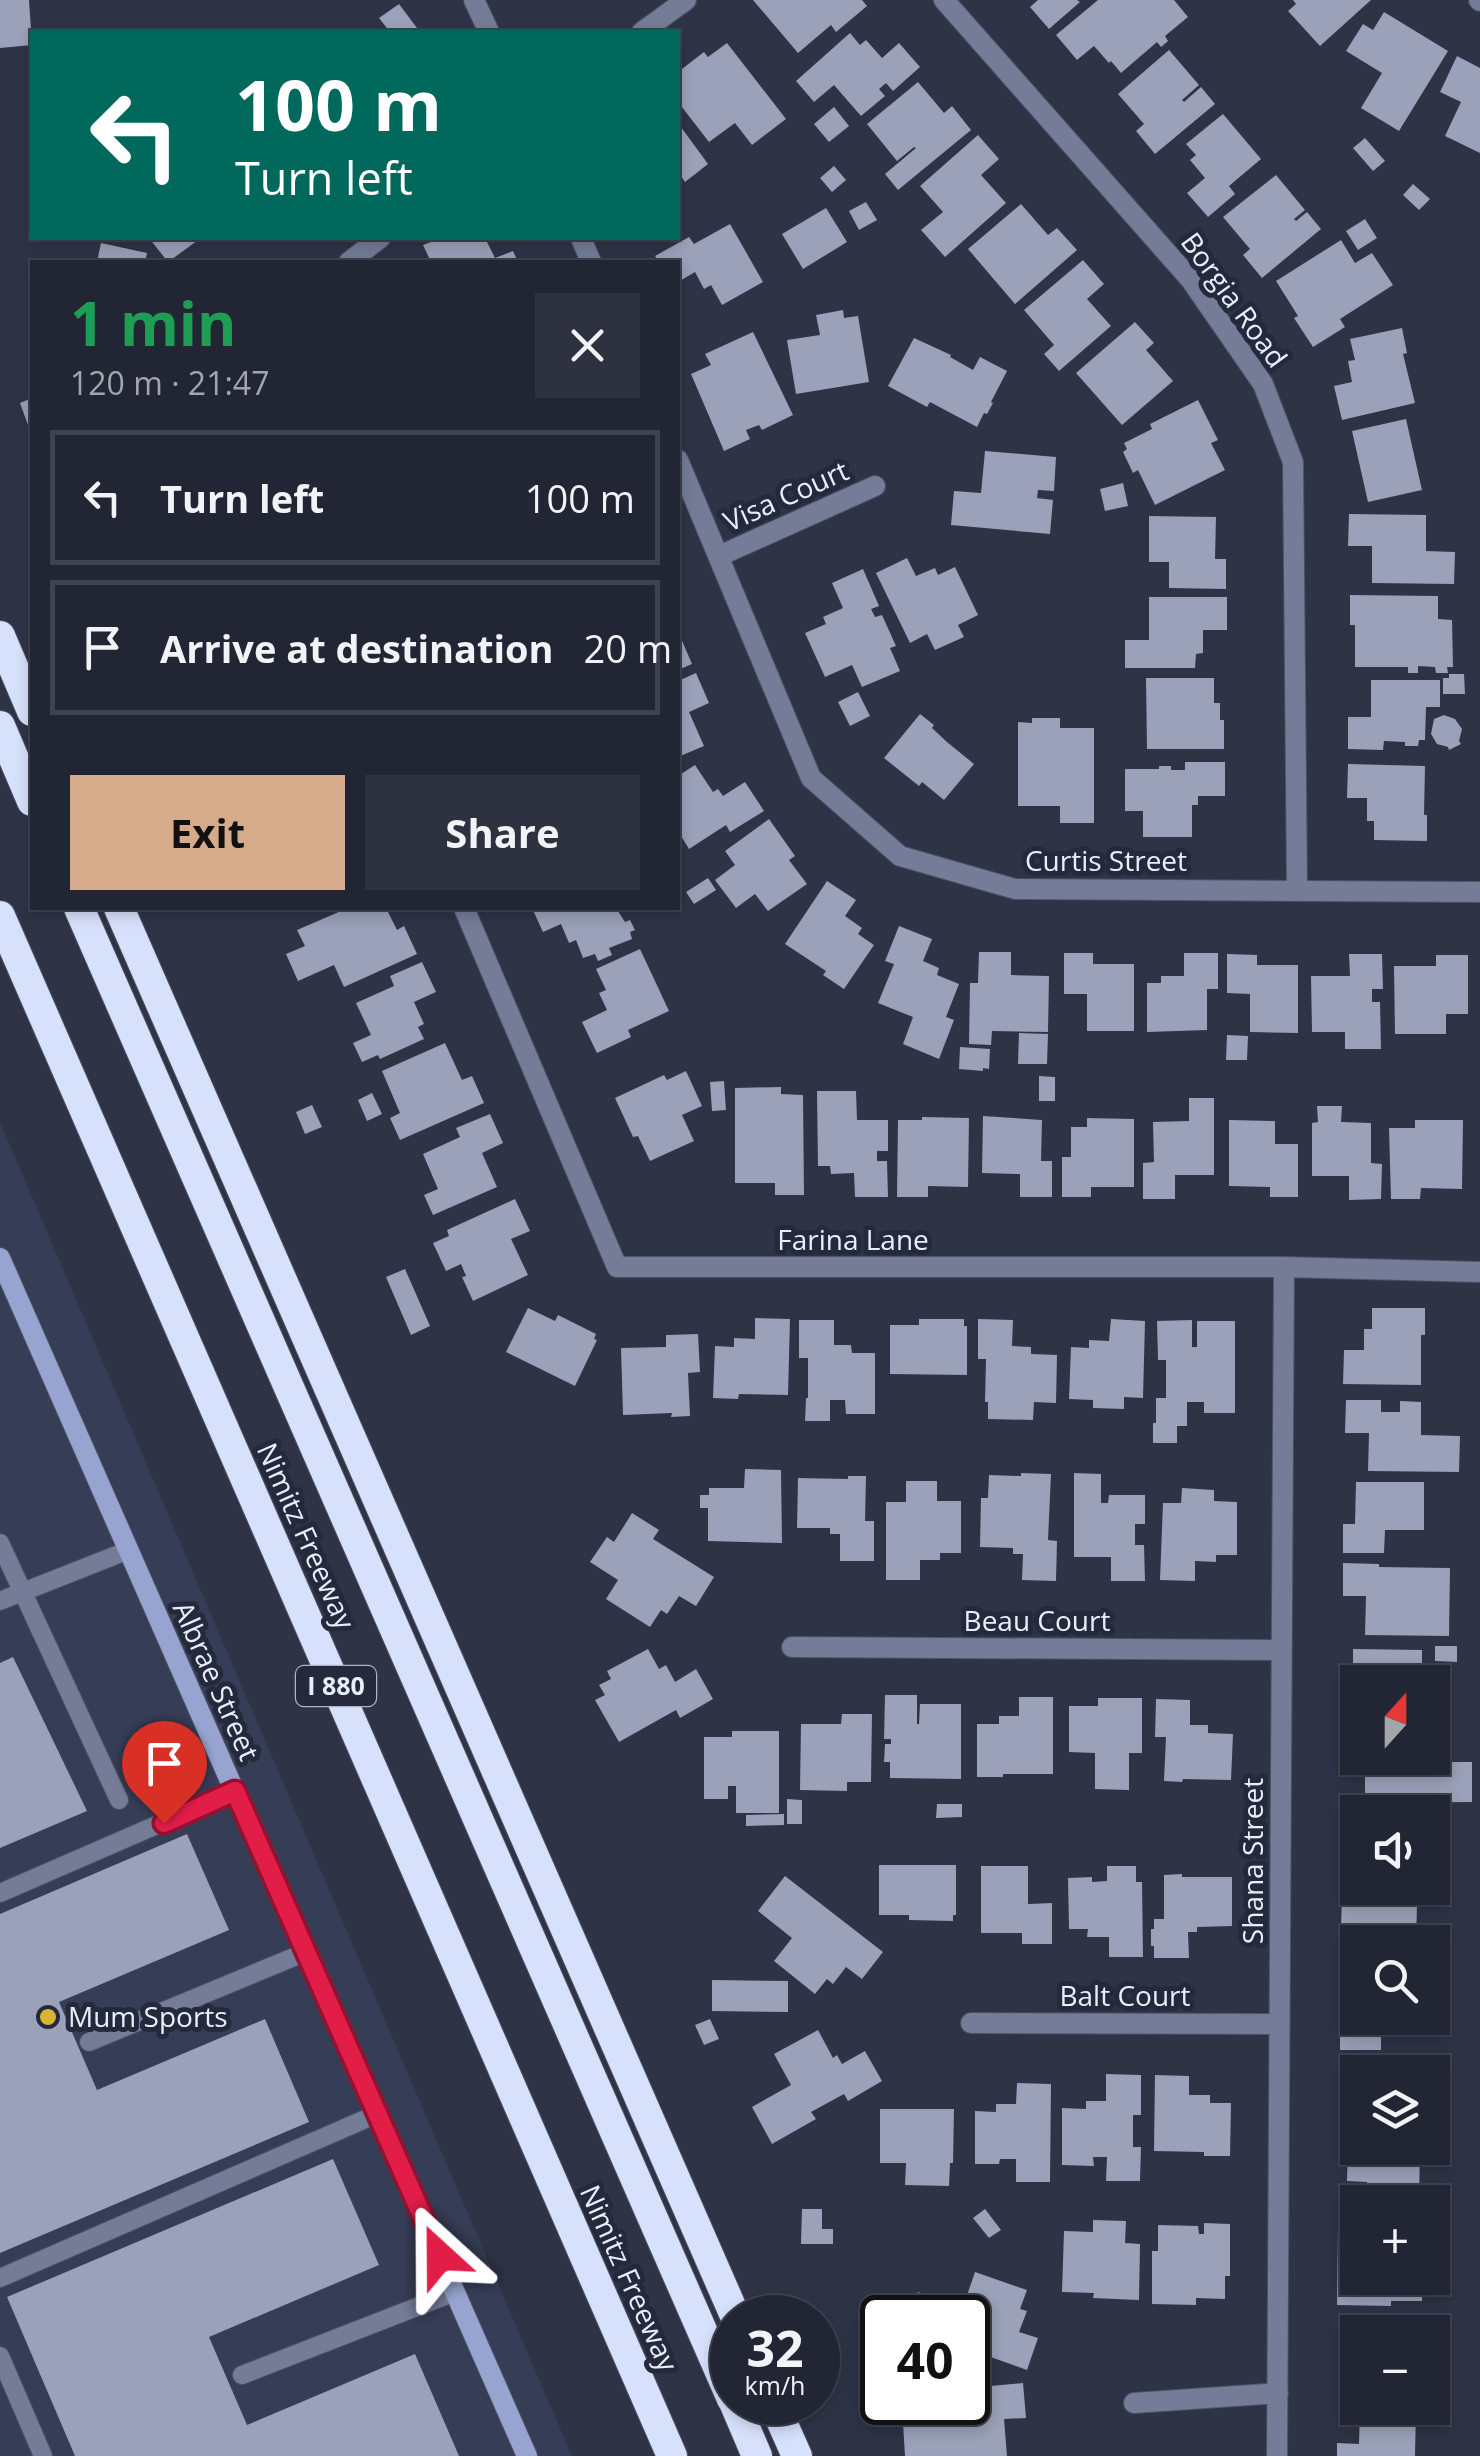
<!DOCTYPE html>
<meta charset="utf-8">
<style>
body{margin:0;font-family:"Open Sans",sans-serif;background:#2e3240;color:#f1f3f6;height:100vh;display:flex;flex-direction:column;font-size:38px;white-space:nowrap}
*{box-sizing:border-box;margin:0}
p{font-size:32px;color:#a2a5ac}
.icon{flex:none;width:55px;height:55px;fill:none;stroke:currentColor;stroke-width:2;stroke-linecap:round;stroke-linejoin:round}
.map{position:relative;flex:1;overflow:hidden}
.details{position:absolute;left:30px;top:260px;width:650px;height:650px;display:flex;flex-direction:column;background:#222634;border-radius:0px;box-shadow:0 5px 15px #0003,0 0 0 2px #3f434f}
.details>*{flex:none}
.guide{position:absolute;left:30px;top:30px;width:650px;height:210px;border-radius:0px;box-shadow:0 5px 15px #0003,0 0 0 2px #3f434f;background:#00695c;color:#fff;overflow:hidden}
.needle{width:65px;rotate:21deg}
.buttons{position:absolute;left:1340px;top:1665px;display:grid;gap:20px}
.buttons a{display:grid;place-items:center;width:110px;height:110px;border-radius:0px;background:#222634;box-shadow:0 5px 15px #0003,0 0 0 2px #3f434f;font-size:50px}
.speed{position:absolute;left:710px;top:2295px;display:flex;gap:20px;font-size:50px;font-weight:700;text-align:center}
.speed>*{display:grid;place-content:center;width:130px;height:130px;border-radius:50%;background:#222634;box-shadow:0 5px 15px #0003,0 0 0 2px #3f434f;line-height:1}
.speed small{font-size:25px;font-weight:400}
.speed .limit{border:5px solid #111;border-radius:15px;background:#fff;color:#111}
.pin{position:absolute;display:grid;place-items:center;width:85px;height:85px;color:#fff;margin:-102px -42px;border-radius:50% 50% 50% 0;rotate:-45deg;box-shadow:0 0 10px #0007}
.pin .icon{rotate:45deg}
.me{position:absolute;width:110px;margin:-55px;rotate:336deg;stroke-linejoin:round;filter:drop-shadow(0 0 8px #0008)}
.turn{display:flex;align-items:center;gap:35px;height:210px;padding:0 40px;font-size:45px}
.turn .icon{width:130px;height:130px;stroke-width:2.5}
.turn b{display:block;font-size:70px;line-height:85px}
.round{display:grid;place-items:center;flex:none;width:105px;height:105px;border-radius:0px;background:#2e3240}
.head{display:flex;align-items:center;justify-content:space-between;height:170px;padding:0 40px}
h1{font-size:60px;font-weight:700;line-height:75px;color:#1e9e55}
.button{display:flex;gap:20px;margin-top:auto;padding:20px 40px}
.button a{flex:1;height:115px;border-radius:0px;background:#d6ab8b;color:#111;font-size:40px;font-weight:700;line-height:115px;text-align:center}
.button a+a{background:#2e3240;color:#f1f3f6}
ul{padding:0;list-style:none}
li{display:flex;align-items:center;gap:30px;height:135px;margin:0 20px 15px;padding:0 20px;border:5px solid #3f434f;border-radius:0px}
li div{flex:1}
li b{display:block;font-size:38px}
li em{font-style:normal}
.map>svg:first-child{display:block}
.built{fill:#363d56}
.building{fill:#9aa1b8}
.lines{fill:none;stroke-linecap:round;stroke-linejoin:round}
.lane-casing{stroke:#4c5163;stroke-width:20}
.street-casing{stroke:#4c5163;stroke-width:22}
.secondary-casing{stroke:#4c5163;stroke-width:22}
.highway-casing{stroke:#4c5163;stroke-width:32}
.lane{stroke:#747c97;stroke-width:18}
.street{stroke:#747c97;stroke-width:20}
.secondary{stroke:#97a4d0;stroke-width:20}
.highway{stroke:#d8e1fc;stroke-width:30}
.route-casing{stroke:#92132f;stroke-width:25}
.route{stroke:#e11d48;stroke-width:18}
.poi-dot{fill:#d8b434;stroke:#24293c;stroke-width:4}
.labels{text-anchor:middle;stroke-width:10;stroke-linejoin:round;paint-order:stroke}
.shield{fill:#24293c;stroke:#afb3c2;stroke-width:2.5}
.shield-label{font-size:25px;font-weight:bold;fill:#eaeefb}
.street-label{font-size:28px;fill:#eaeefb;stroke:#24293c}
.poi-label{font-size:28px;fill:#eaeefb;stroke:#24293c;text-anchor:start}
</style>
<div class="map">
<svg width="1480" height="2456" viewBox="0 0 1480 2456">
<rect width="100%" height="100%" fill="#2e3346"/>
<path class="built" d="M0,1122L572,2456H0Z"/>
<path class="building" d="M0,0H29L32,45L0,48Z
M753,0H862L867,6L836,32L831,25L798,53Z
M1038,0H1077L1080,2L1049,29L1030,7Z
M1098,0H1174L1188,17L1165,36L1168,41L1161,47L1157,42L1121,73L1111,61L1109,63L1094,46L1077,60L1056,35Z
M1293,0H1371L1320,46L1288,11L1296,4Z
M399,4L420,32H390L379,18Z
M1384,12L1448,51L1399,131L1361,108L1382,73L1346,51L1363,24L1373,30Z
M850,33L860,45L866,40L882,58L899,43L920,67L893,91L886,83L879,89L885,96L861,116L834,85L814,102L796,81Z
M727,43L786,119L752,145L735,123L709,142L678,102V72L704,52L708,57Z
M1169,50L1199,85L1182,100L1184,102L1201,87L1215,104L1155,154L1136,131L1144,124L1118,94Z
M1457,56L1480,68V153L1445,136L1461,102L1440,92Z
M918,82L944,113L952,106L971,130L898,190L885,174L916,148L914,147L897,161L867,124Z
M834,107L849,126L829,142L814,124Z
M1223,114L1261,159L1229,186L1235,194L1208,217L1187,193L1205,178L1190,160L1196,155L1186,144Z
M678,123L708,164L685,182L678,172Z
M978,135L999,159L981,175L1006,203L945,257L921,230L943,212L920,186Z
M1365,138L1385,161L1373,171L1353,148Z
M834,166L846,180L832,192L820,178Z
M1276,175L1305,210L1294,219L1296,221L1307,212L1321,229L1262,278L1243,255L1250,249L1223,217Z
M1413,184L1430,199L1419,210L1403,195Z
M866,202L877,220L859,230L849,211Z
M1021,204L1048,235L1057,228L1077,250L1015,304L968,249Z
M826,208L847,242L803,269L782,234Z
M1365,219L1377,238L1358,250L1346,231Z
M730,224L763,282L722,305L711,285L704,289L695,272L678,282V262H659L655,256L689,237L694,244Z
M149,238H201L168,262Z
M442,238H478L479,242L486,240L495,258L513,251L518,262H431L423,245Z
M1341,240L1355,263L1372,253L1393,285L1340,319L1345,327L1313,347L1294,318L1298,316L1276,281Z
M101,243L147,253L145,262H97Z
M1083,260L1104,284L1087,299L1111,326L1059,371L1044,354L1054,345L1024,310Z
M843,310L844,318L858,316L869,382L796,394L787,340L820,335L816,315Z
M1135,322L1154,343L1146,350L1173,381L1122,425L1076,373Z
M1402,328L1407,353L1403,354L1415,403L1342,420L1334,386L1352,382L1348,361L1355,360L1350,339Z
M753,332L793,415L762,430L759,425L746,430L750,439L724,451L691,374L711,365L705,354Z
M914,338L951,355L950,357L973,370L980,357L1007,371L991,402L993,403L987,414L984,413L977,427L930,402L927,407L888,386Z
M32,398V436L20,403Z
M1198,400L1218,440L1211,443L1225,470L1155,505L1138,470L1133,473L1123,452L1127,449L1124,443L1152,429L1150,424Z
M1406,419L1422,490L1368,502L1352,431Z
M985,451L1056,457L1054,491L1038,490L1037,498L1053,500L1050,534L951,525L954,491L981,493Z
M1123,483L1128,506L1105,511L1100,489Z
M1349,514L1426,515V551L1455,552L1454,584L1372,583V546H1348Z
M1149,516L1216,517L1215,559H1226V589L1169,588V562H1149Z
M907,558L916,576L935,568L938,575L955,567L978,615L958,625L964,637L935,650L927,634L910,643L876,573Z
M863,569L879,606L871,609L875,617L882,615L896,646L890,648L900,671L862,687L852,665L825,677L805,633L826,624L823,617L843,608L832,583Z
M1350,595L1438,596V619L1452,620L1453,667H1447L1448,673H1436L1435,667L1418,666V673H1408V667H1355V625H1350Z
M1149,597H1227V630H1203V653L1196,654L1195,668H1125V640H1149Z
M680,636L692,664L678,670V637Z
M696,673L709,703L689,712L704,746L678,757V681Z
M1449,674H1464L1465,694H1443V678H1449Z
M1146,678H1214V703H1220V720H1224V749H1147Z
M1371,680H1440V707H1426L1425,740H1419L1418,746H1405V742L1384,741L1383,750L1348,749V717H1371Z
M858,692L870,716L850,726L838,702Z
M920,714L934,725L932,728L947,742L974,764L944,800L922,782L919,786L884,758Z
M1444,715L1455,719L1462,729L1459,741L1461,744L1449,750L1448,747L1437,744L1431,734L1434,719Z
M1032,718H1060V728H1094V823H1060V806H1018V722L1032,723Z
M1185,762H1225V796H1198V805H1192V837H1143V811H1125V769H1159V766H1171V770H1185Z
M1348,764L1425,766L1424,815H1427V841L1374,840V821H1367V798H1347Z
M695,765L713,792L718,789L723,796L745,782L764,811L730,832L726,825L689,849L678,831V776Z
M769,819L795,856L789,860L807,884L768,911L755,894L736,908L715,880L735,865L725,851Z
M708,878L716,890L694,904L686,892Z
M827,881L856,900L845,916L862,928L858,934L874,945L844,989L823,975L826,971L785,944Z
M348,908H386L397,930L404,926L417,954L344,987L334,965L298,981L286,954L305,946L297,930Z
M532,908H616L625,922L630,920L635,930L630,932L632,939L609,948L612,955L598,961L595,954L583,958L576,940L569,943L561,924L543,932Z
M899,926L932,939L923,961L939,968L937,975L959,984L946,1017L954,1020L939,1059L903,1044L913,1017L878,1003L894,964L885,961Z
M640,949L669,1011L628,1030L631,1037L597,1053L582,1022L607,1010L599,993L606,990L596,969Z
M979,952H1011V975L1049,976L1048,1032L992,1031L991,1045L969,1044L970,983H978Z
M1064,953H1093V964H1134V1031H1087V994H1064Z
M1184,953H1218V989H1207V1030L1147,1032V983H1161V976H1184Z
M1227,954L1257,955V965H1298V1033L1250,1032V994L1227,993Z
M1349,954H1382L1383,989H1372V1002H1380L1381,1049H1345V1032H1312L1311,976H1350Z
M1436,955H1468V1014H1446V1034H1395L1394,966H1436Z
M422,962L436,992L414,1002L424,1024L418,1027L424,1039L380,1059L378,1055L362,1062L353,1043L371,1035L356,1003L394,986L390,976Z
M1019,1033L1048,1034L1047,1064H1018Z
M1227,1035L1248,1036L1247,1060H1226Z
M445,1043L462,1080L472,1076L484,1103L400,1140L390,1118L400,1113L382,1071Z
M960,1047L990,1049L989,1069L983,1068V1071L959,1069Z
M686,1071L702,1106L682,1115L694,1141L650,1161L638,1136L633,1137L615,1098L664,1075L667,1080Z
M1039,1076L1055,1077V1101H1039Z
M724,1081L726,1110L712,1111L710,1082Z
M781,1087V1094L803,1095L804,1195H775V1183H735V1088Z
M817,1091H856L857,1120H888V1151H877V1161H887L888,1197H855L854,1173L831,1174L830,1166H818Z
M372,1093L382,1114L367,1121L358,1100Z
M1189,1098H1214V1175H1175V1199H1143V1163L1154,1162L1153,1122L1189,1121Z
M312,1105L322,1127L305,1134L296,1112Z
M1317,1106H1342L1341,1122L1371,1123V1163L1382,1164L1381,1199L1349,1200V1176H1312V1123L1318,1122Z
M490,1114L503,1143L482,1153L497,1187L433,1215L424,1195L438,1189L423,1154L460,1137L456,1128Z
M983,1116L1042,1120L1041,1161H1052V1197H1020V1174L982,1173Z
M922,1117L969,1118L968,1187L928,1186V1197H897L898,1120H922Z
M1087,1118L1134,1119V1187H1091V1197H1062V1157H1071V1127H1087Z
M1229,1120L1275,1121V1144H1298V1197H1270V1187L1229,1186Z
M1415,1120H1463L1462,1189L1421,1188L1420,1199H1391L1389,1128H1415Z
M515,1199L530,1231L511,1239L528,1275L473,1301L462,1277L466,1276L461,1264L446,1271L433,1243L449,1236L447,1230Z
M405,1269L430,1326L411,1335L386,1277Z
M528,1308L555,1321L558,1315L596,1334L594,1339L597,1340L575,1386L506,1352Z
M1372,1308H1425V1335H1421V1385L1343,1384L1344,1350H1364V1329H1372Z
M755,1318L790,1319L788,1395L739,1394L738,1399L713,1398L715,1346L734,1347V1338L755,1339Z
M919,1319H964V1326H967V1375L890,1374V1325H919Z
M978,1319L1013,1320L1012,1346L1031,1347V1354L1057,1355L1056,1403L1034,1402L1033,1420L988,1419V1402H985L986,1359H978Z
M1111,1319L1145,1321L1143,1398L1124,1397V1409L1093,1408V1400L1069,1399L1071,1347L1089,1348V1340L1109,1341Z
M799,1320H834V1345H851L852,1353H875V1414H846L845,1400H830V1421H805L806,1398H808V1358H799Z
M1192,1320V1347H1197V1321H1235V1413H1204V1402H1187V1426H1177V1443H1153V1423H1156V1398H1166V1360H1158L1157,1321Z
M698,1334L700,1372L688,1373L690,1416L671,1417L672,1413L623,1415L621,1348L666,1347V1335Z
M1346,1400H1381V1412H1400V1401L1421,1402V1435L1460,1436L1459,1472L1368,1471L1369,1433H1345Z
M745,1469L781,1470L782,1543L708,1541V1508H700V1495H709V1488H744Z
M1021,1473L1051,1474L1048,1540L1057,1541L1056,1581L1022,1580L1023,1554H1013V1548L980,1547L981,1498H988L989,1475L1021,1476Z
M1074,1473L1101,1474V1503H1108L1109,1495H1145V1524H1135V1545H1144L1145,1581H1111V1557H1074Z
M848,1476H866L865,1521H874V1561H840V1534H830V1528H797L798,1478L848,1479Z
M906,1481H937V1501H961V1553H940V1560H920V1580H886V1502H906Z
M1356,1482H1424V1530H1385L1384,1553H1343V1524H1355Z
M1182,1488L1214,1490V1501L1237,1502V1555H1216V1562L1195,1561V1581L1160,1580L1163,1503H1181Z
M632,1513L659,1530L653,1539L714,1577L696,1606L679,1596L667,1614L661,1610L650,1627L606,1599L618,1580L590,1562L607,1537L614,1542Z
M1343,1563L1379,1564V1567L1450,1568L1449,1636L1365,1635L1366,1596H1343Z
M1435,1646H1457V1662L1435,1661Z
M648,1649L659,1669L666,1665L675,1682L696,1669L713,1699L680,1718L676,1710L619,1742L595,1700L605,1695L599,1685L611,1679L607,1671Z
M1353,1649L1422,1650V1682H1358V1721H1342V1691H1353Z
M13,1657L87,1811L0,1848V1663Z
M885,1695H917V1724H919L920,1704H961V1779L890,1778V1762H884L885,1744H891V1739H884Z
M1019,1697H1053V1774H1003V1777H977V1724H999V1716H1019Z
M1098,1698H1142V1753H1129V1790L1095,1789V1753L1069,1752V1706H1098Z
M1156,1699L1190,1700V1725H1208V1733L1233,1734L1231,1780L1183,1779L1182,1782L1164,1781L1166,1737H1155Z
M842,1714H872L871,1782H847V1791L800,1790L801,1724H841Z
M732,1731H779V1813H736V1786H728V1799H704V1737H732Z
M1341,1731H1358V1758H1432V1740H1452V1762H1472V1802L1365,1803V1765H1341Z
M787,1799L802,1800V1824H787Z
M937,1804H962V1817L936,1818Z
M784,1814V1825L746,1826V1815Z
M1353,1816H1358V1885H1342L1341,1855H1354Z
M187,1834L229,1930L59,2002L97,2090L265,2019L309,2122L0,2253V1914Z
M879,1865H956V1915H953V1921L909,1920V1915H879Z
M981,1866H1028V1904L1052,1903V1944H1022V1933H981Z
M1107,1866H1136V1882H1142L1143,1957H1109V1937H1087L1088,1929H1069L1068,1878L1092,1877V1882L1107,1881Z
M1182,1874V1877H1232V1926L1197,1927V1932H1188L1189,1958H1154V1946H1151V1929H1154V1919H1164V1875Z
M785,1876L883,1952L862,1979L846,1967L833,1984L827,1979L815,1994L774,1961L792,1938L758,1911Z
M1342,1894L1377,1895V1904L1417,1905L1416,1942H1364V1928H1341Z
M712,1980L788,1981V2012L712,2011Z
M1351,1981H1358V2018H1419V2027H1381V2050H1340V2021H1352Z
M710,2019L719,2039L704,2045L695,2025Z
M818,2030L833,2058L837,2055L842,2064L865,2051L882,2081L848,2101L844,2094L811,2112L816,2119L772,2144L752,2107L791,2085L774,2054Z
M1376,2060V2072H1358V2093H1341L1340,2061Z
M1106,2074L1141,2075V2115H1133V2147H1141L1140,2181H1106L1107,2157H1093L1094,2166L1062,2165V2108L1086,2109V2101H1106Z
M1155,2075L1189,2076V2095H1210V2103H1231L1230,2156H1204V2152L1154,2151Z
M1017,2083L1051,2084L1050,2182H1016V2159H1000L999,2164H975V2111L996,2112V2104H1016Z
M880,2109H954L953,2163H950L949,2186L905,2185L906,2163H880Z
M1348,2145H1358V2148H1420L1419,2202H1358V2222H1339V2187L1367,2188V2182L1347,2181Z
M333,2159L379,2265L209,2337L247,2425L415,2354L459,2456H75L7,2297Z
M802,2209H822V2229H833V2244H801Z
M985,2209L1001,2230L989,2238L973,2218Z
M1093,2220L1126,2221L1125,2243L1140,2244L1139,2300L1093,2298L1094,2293L1062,2292L1064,2231L1093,2232Z
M1204,2223L1230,2224V2276H1225V2299L1196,2298V2305L1152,2304V2251H1158V2225L1198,2226L1199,2234H1204Z
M1338,2230L1358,2231V2278H1422V2301H1391V2306L1337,2305Z
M1432,2232H1441L1440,2259H1432Z
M975,2272L1027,2290L1020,2309L1027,2311L1019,2332L1038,2338L1027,2370L968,2349V2318H909L918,2292L942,2301L943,2297L964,2304Z
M1339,2317L1378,2318V2325H1387V2320L1405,2321V2325L1420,2326V2332H1358V2352L1338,2351Z
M882,2373V2402L876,2405L866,2380Z
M1023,2383L1026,2418L1004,2419L1007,2456H905L902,2406L968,2402V2388Z
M1360,2408H1416L1415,2456H1337V2443L1359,2444Z"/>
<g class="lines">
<defs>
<path id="lane" d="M0,1543L119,1800
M0,1601L129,1550
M0,1893L235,1791
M89,2042L306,1952
M0,2278L377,2114
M0,2356L43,2456
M242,2375L455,2292"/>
<path id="street" d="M474,0L489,32
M944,0L1191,280L1263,384L1293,462L1297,889
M1479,0L1480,1
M642,32L686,0
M581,238L591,262
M349,262L380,238
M678,460L811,778L900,856L1015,889L1480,892
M719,556L875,486
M464,908L617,1267H1284L1480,1272
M792,1647L1281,1650
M971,2023L1279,2024
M1134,2403L1278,2393
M1277,2456L1284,1267"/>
<path id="secondary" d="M0,1258L527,2456"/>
<path id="highway" d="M0,636L32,711
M0,726L32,801
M79,908L732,2399
M119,908L736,2318
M0,916L672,2456
M734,2402L757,2456
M773,2402L797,2456"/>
</defs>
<use href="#lane" class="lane-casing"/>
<use href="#street" class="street-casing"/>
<use href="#secondary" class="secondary-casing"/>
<use href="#highway" class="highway-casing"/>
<use href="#lane" class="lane"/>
<use href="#street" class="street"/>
<use href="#secondary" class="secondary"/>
<use href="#highway" class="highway"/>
</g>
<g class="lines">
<defs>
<path id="route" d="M164,1823L235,1791L440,2256"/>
</defs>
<use href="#route" class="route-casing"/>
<use href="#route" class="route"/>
</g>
<circle class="poi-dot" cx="48" cy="2017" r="10"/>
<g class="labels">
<rect class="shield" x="296" y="1666" width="80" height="40" rx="8"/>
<g class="shield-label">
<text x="336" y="1695">I 880</text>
</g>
<g class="street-label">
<text transform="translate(1234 300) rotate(54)" y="10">Borgia Road</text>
<text transform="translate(786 496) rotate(-24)" y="10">Visa Court</text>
<text x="1106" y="871">Curtis Street</text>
<text x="853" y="1250">Farina Lane</text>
<text transform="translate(306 1536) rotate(66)" y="10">Nimitz Freeway</text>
<text x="1037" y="1631">Beau Court</text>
<text transform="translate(216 1681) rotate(66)" y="10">Albrae Street</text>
<text transform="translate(1253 1861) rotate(-90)" y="10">Shana Street</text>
<text x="1125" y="2006">Balt Court</text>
<text transform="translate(629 2278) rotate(66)" y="10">Nimitz Freeway</text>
</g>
<g class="poi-label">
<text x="68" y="2027">Mum Sports</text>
</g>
</g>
</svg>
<div class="buttons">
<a><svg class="needle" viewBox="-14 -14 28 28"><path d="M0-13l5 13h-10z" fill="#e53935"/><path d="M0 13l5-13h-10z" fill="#a2a5ac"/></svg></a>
<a><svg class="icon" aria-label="sound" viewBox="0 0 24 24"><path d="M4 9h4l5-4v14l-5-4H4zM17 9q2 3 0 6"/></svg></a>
<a><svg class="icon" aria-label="search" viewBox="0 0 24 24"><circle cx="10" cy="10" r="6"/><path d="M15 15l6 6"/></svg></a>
<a><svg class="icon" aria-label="layers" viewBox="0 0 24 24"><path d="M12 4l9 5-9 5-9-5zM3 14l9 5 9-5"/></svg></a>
<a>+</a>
<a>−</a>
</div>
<div class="speed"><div>32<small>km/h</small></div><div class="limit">40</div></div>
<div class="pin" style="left:164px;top:1823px;background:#d93025"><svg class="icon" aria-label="arrive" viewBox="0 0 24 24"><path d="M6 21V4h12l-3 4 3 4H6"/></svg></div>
<svg class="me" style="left:440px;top:2256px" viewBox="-20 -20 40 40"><path d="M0-17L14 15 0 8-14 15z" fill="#e11d48" stroke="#fff" stroke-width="4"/></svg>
<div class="guide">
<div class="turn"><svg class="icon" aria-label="left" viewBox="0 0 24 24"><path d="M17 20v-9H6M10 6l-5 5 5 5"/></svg><div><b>100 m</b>Turn left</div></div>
</div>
<section class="details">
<div class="head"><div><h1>1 min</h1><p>120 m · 21:47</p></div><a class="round"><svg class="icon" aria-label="close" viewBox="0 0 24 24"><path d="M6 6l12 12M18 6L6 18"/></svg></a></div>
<ul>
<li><svg class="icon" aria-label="left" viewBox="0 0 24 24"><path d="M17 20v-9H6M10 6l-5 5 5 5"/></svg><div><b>Turn left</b></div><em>100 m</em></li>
<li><svg class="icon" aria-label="arrive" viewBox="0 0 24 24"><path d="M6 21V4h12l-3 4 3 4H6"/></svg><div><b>Arrive at destination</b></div><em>20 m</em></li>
</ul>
<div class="button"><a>Exit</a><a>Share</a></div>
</section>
</div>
